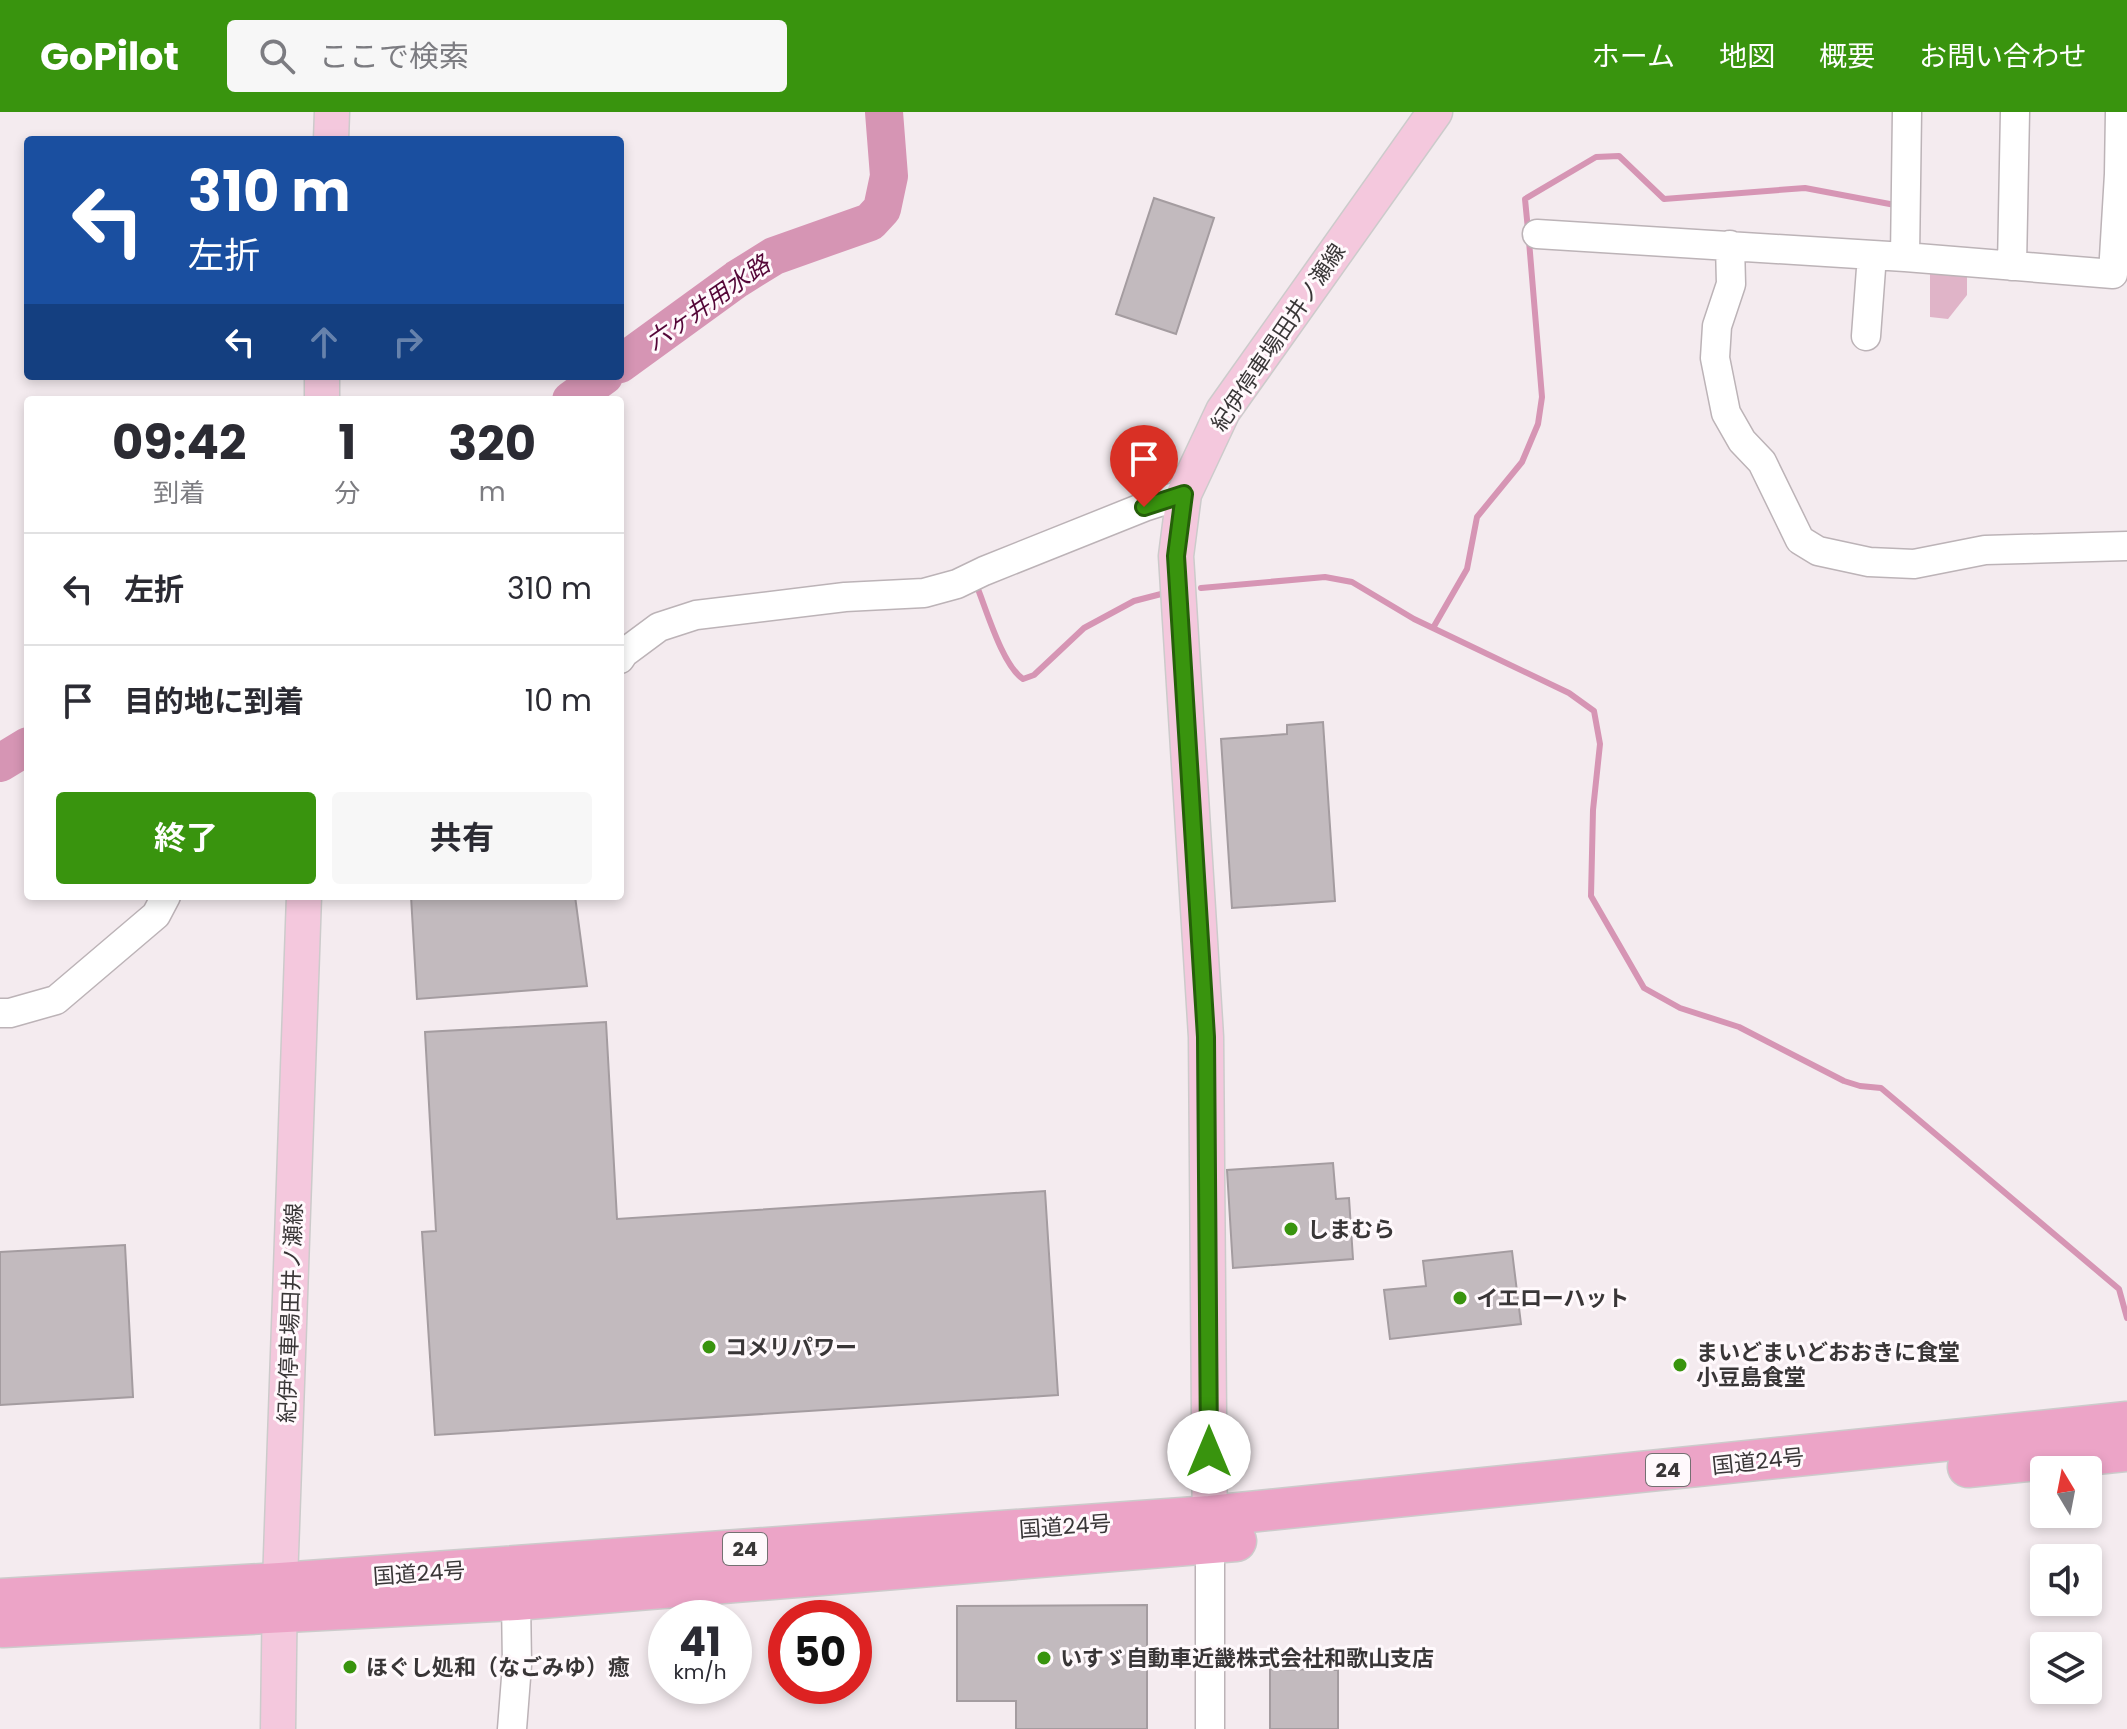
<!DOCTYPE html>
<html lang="ja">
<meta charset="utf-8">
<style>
body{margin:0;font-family:Poppins,"Noto Sans JP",sans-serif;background:#f7f7f7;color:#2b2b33;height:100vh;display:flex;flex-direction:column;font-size:30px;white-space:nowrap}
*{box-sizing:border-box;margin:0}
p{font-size:26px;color:#7c7c81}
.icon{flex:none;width:44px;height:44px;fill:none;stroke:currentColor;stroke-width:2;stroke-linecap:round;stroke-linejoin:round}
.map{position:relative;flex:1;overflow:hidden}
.details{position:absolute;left:24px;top:284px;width:600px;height:504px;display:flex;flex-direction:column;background:#fff;border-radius:8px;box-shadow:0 4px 12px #0003}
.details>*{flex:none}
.hud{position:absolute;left:24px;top:24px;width:600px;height:244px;border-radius:8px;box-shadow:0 4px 12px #0003;background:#1a4fa0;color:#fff;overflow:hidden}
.needle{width:52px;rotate:350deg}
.fabs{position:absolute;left:2030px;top:1344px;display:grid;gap:16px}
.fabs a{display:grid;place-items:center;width:72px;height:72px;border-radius:8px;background:#fff;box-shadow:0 4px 12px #0003;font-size:40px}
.speed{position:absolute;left:648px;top:1488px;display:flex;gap:16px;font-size:40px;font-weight:700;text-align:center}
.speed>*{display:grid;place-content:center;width:104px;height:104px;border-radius:50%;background:#fff;box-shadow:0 4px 12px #0003;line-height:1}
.speed small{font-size:20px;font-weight:400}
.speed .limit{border:12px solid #d22;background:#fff;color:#111}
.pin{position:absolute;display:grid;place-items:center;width:68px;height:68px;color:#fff;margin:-82px -34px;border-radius:50% 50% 50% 0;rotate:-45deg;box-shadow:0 0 8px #0007}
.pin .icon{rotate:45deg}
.me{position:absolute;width:88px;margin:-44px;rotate:0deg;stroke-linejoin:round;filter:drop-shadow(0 0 6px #0008)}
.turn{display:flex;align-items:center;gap:28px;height:168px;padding:0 32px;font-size:36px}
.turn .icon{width:104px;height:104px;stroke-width:2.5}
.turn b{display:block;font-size:56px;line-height:68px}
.lanes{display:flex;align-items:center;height:76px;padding:0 32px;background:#0003;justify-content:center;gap:40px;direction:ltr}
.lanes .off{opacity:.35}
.eta{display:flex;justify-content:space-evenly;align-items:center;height:136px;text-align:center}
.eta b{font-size:48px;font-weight:700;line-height:56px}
.button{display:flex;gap:16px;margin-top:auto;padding:16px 32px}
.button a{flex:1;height:92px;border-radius:8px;background:#39940e;color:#fff;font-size:32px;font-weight:700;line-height:92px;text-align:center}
.button a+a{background:#f7f7f7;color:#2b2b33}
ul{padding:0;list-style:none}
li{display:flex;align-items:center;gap:24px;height:112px;padding:0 32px;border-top:2px solid #e1e1e2}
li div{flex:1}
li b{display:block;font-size:30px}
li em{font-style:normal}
header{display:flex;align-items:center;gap:48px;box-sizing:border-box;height:112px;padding:0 40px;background:#39940e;color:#fff}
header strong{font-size:38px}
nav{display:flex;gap:44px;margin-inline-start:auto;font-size:28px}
.search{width:560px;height:72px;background:#f7f7f7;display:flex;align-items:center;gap:20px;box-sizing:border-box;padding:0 28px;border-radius:8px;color:#7c7c81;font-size:30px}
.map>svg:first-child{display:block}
.green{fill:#e0b4c8}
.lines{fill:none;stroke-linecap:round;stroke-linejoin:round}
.stream{stroke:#d695b4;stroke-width:6}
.river{stroke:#d695b4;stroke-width:38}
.building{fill:#c2babe;stroke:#a49ca0;stroke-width:2}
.minor-casing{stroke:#bcb3b7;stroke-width:31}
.major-casing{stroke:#cccbcb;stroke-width:37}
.highway-casing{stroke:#cccbcb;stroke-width:43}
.minor{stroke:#fff;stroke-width:28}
.major{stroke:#f4c8dd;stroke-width:34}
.highway{stroke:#eca4c7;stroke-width:40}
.route-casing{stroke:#256009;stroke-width:20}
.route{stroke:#39940e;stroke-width:14}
.poi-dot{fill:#39940e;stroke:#fff9fc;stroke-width:3}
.labels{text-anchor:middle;stroke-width:6;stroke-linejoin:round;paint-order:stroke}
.shield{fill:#fff9fc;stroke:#747072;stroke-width:2}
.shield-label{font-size:20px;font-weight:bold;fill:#393637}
.street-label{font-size:22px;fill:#393637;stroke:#fff9fc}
.poi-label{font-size:22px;font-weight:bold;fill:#393637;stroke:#fff9fc;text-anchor:start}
.water-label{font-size:24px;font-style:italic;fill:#550738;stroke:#fff9fc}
</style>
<header>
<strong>GoPilot</strong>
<div class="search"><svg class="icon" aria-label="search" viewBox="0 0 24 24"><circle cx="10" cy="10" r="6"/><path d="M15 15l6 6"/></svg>ここで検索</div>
<nav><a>ホーム</a><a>地図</a><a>概要</a><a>お問い合わせ</a></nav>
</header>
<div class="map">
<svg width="2127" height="1617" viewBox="0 0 2127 1617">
<rect width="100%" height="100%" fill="#f4ebef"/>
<path class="green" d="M1930,156L1967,158V183L1948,207L1930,205Z"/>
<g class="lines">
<path class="stream" d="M1528,118L1525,87L1596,45L1619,44L1664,87L1805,76L1895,93
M976,472C986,496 1002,553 1023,567L1034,563L1084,516L1134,489L1165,481
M1201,476L1325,465L1352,470L1414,507L1569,581L1594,599L1600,632L1593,698L1591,784L1644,876L1680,896L1739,915L1844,969L1860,974L1881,976L2119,1177L2127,1206
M1433,516L1467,457L1477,405L1522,350L1538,312L1542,285L1529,129"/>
<path class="river" d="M620,252L737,167L774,144L870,110L882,97L889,64L884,0
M571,288L604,264
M0,651L28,634"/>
</g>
<path class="building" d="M1154,86L1214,106L1176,222L1116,202Z
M1323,610L1335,789L1232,796L1221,627L1287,622V613Z
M411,784H575L587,874L417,887Z
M606,910L617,1107L1045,1079L1058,1283L435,1323L422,1120L436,1119L425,920Z
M1333,1051L1336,1087L1349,1086L1353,1147L1233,1156L1227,1058Z
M125,1133L133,1285L0,1293V1140Z
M1512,1139L1521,1212L1390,1227L1384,1178L1426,1174L1423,1149Z
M1147,1493V1617H1016V1589H957V1494Z
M1270,1557L1338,1558V1617H1270Z"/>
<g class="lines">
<defs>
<path id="minor" d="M2119,62L2120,0
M1537,122L1905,145L2113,162L2119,62L2127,61
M1730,133L1731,172L1717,214L1715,246L1726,301L1742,329L1762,350L1800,428L1818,439L1869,450L1914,452L1985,438L2127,434
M1905,145L1907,0
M2012,154L2015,0
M1866,224L1872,143
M620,547L624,541L659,515L696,503L845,485L924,481L957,472L984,459L1144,395L1184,382
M0,901H10L56,888L156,803L166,784
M512,1617L517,1553L516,1488
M1210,1617V1432"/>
<path id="major" d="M331,28L332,0
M322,288V264
M1210,1430L1206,925L1176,444L1184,382L1223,299L1435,0
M278,1617L280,1471L304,784"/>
<path id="highway" d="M1968,1355L2127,1339
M0,1487L280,1471L1210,1404L2127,1310
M3,1515L516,1488L1236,1429"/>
</defs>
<use href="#minor" class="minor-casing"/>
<use href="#major" class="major-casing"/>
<use href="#highway" class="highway-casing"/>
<use href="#minor" class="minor"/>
<use href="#major" class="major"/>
<use href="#highway" class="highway"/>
</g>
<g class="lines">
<defs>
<path id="route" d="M1144,395L1184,382L1176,444L1206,925L1209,1340"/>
</defs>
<use href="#route" class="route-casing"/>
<use href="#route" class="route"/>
</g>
<g class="poi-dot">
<circle cx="1291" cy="1117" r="8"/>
<circle cx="1460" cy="1186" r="8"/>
<circle cx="709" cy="1235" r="8"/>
<circle cx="1680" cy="1253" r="8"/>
<circle cx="1044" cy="1546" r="8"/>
<circle cx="350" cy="1555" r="8"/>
</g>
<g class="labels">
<g class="shield">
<rect x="1646" y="1342" width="44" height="32" rx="6"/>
<rect x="723" y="1421" width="44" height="32" rx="6"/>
</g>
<g class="shield-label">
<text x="1668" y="1365">24</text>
<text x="745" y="1444">24</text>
</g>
<g class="street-label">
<text transform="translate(1278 225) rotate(-56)" y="8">紀伊停車場田井ノ瀬線</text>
<text transform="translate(290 1201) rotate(-88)" y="8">紀伊停車場田井ノ瀬線</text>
<text transform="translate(1758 1349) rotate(-6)" y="8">国道24号</text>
<text transform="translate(1065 1414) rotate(-4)" y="8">国道24号</text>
<text transform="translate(419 1461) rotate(-4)" y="8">国道24号</text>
</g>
<g class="poi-label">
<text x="1307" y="1125">しまむら</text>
<text x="1476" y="1194">イエローハット</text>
<text x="725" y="1243">コメリパワー</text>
<text x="1696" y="1248">まいどまいどおおきに食堂<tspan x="1696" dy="25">小豆島食堂</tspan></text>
<text x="1060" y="1554">いすゞ自動車近畿株式会社和歌山支店</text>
<text x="366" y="1563">ほぐし処和（なごみゆ）癒</text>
</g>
<g class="water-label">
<text transform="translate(708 191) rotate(-35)" y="8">六ヶ井用水路</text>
</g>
</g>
</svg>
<div class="fabs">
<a><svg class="needle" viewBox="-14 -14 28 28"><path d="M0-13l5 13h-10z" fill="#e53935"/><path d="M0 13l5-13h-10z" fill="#7c7c81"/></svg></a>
<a><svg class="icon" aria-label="sound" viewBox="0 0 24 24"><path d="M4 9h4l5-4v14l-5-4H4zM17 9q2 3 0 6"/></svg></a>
<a><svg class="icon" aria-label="layers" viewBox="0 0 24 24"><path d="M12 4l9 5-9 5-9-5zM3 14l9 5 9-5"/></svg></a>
</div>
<div class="speed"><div>41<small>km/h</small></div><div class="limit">50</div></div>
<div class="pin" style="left:1144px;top:395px;background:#d93025"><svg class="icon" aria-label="arrive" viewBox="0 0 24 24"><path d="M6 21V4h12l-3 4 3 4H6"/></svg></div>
<svg class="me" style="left:1209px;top:1340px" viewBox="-20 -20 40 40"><circle r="19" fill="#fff"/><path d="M0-13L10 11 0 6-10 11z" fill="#39940e"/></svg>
<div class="hud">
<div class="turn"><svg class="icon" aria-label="left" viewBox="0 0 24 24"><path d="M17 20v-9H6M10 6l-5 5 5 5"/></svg><div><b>310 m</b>左折</div></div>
<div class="lanes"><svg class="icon" aria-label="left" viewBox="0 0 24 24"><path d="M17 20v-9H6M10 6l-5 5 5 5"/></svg><svg class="icon off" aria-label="ahead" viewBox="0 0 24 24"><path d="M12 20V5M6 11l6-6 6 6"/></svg><svg class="icon off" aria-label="right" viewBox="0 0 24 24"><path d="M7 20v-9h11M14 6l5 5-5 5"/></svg></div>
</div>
<section class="details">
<div class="eta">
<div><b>09:42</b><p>到着</p></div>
<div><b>1</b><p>分</p></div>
<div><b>320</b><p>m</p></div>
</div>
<ul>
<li><svg class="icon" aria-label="left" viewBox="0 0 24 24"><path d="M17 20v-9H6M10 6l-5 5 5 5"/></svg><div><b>左折</b></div><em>310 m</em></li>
<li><svg class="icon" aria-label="arrive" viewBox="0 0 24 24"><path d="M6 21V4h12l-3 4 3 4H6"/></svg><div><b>目的地に到着</b></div><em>10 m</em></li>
</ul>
<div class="button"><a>終了</a><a>共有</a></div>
</section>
</div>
